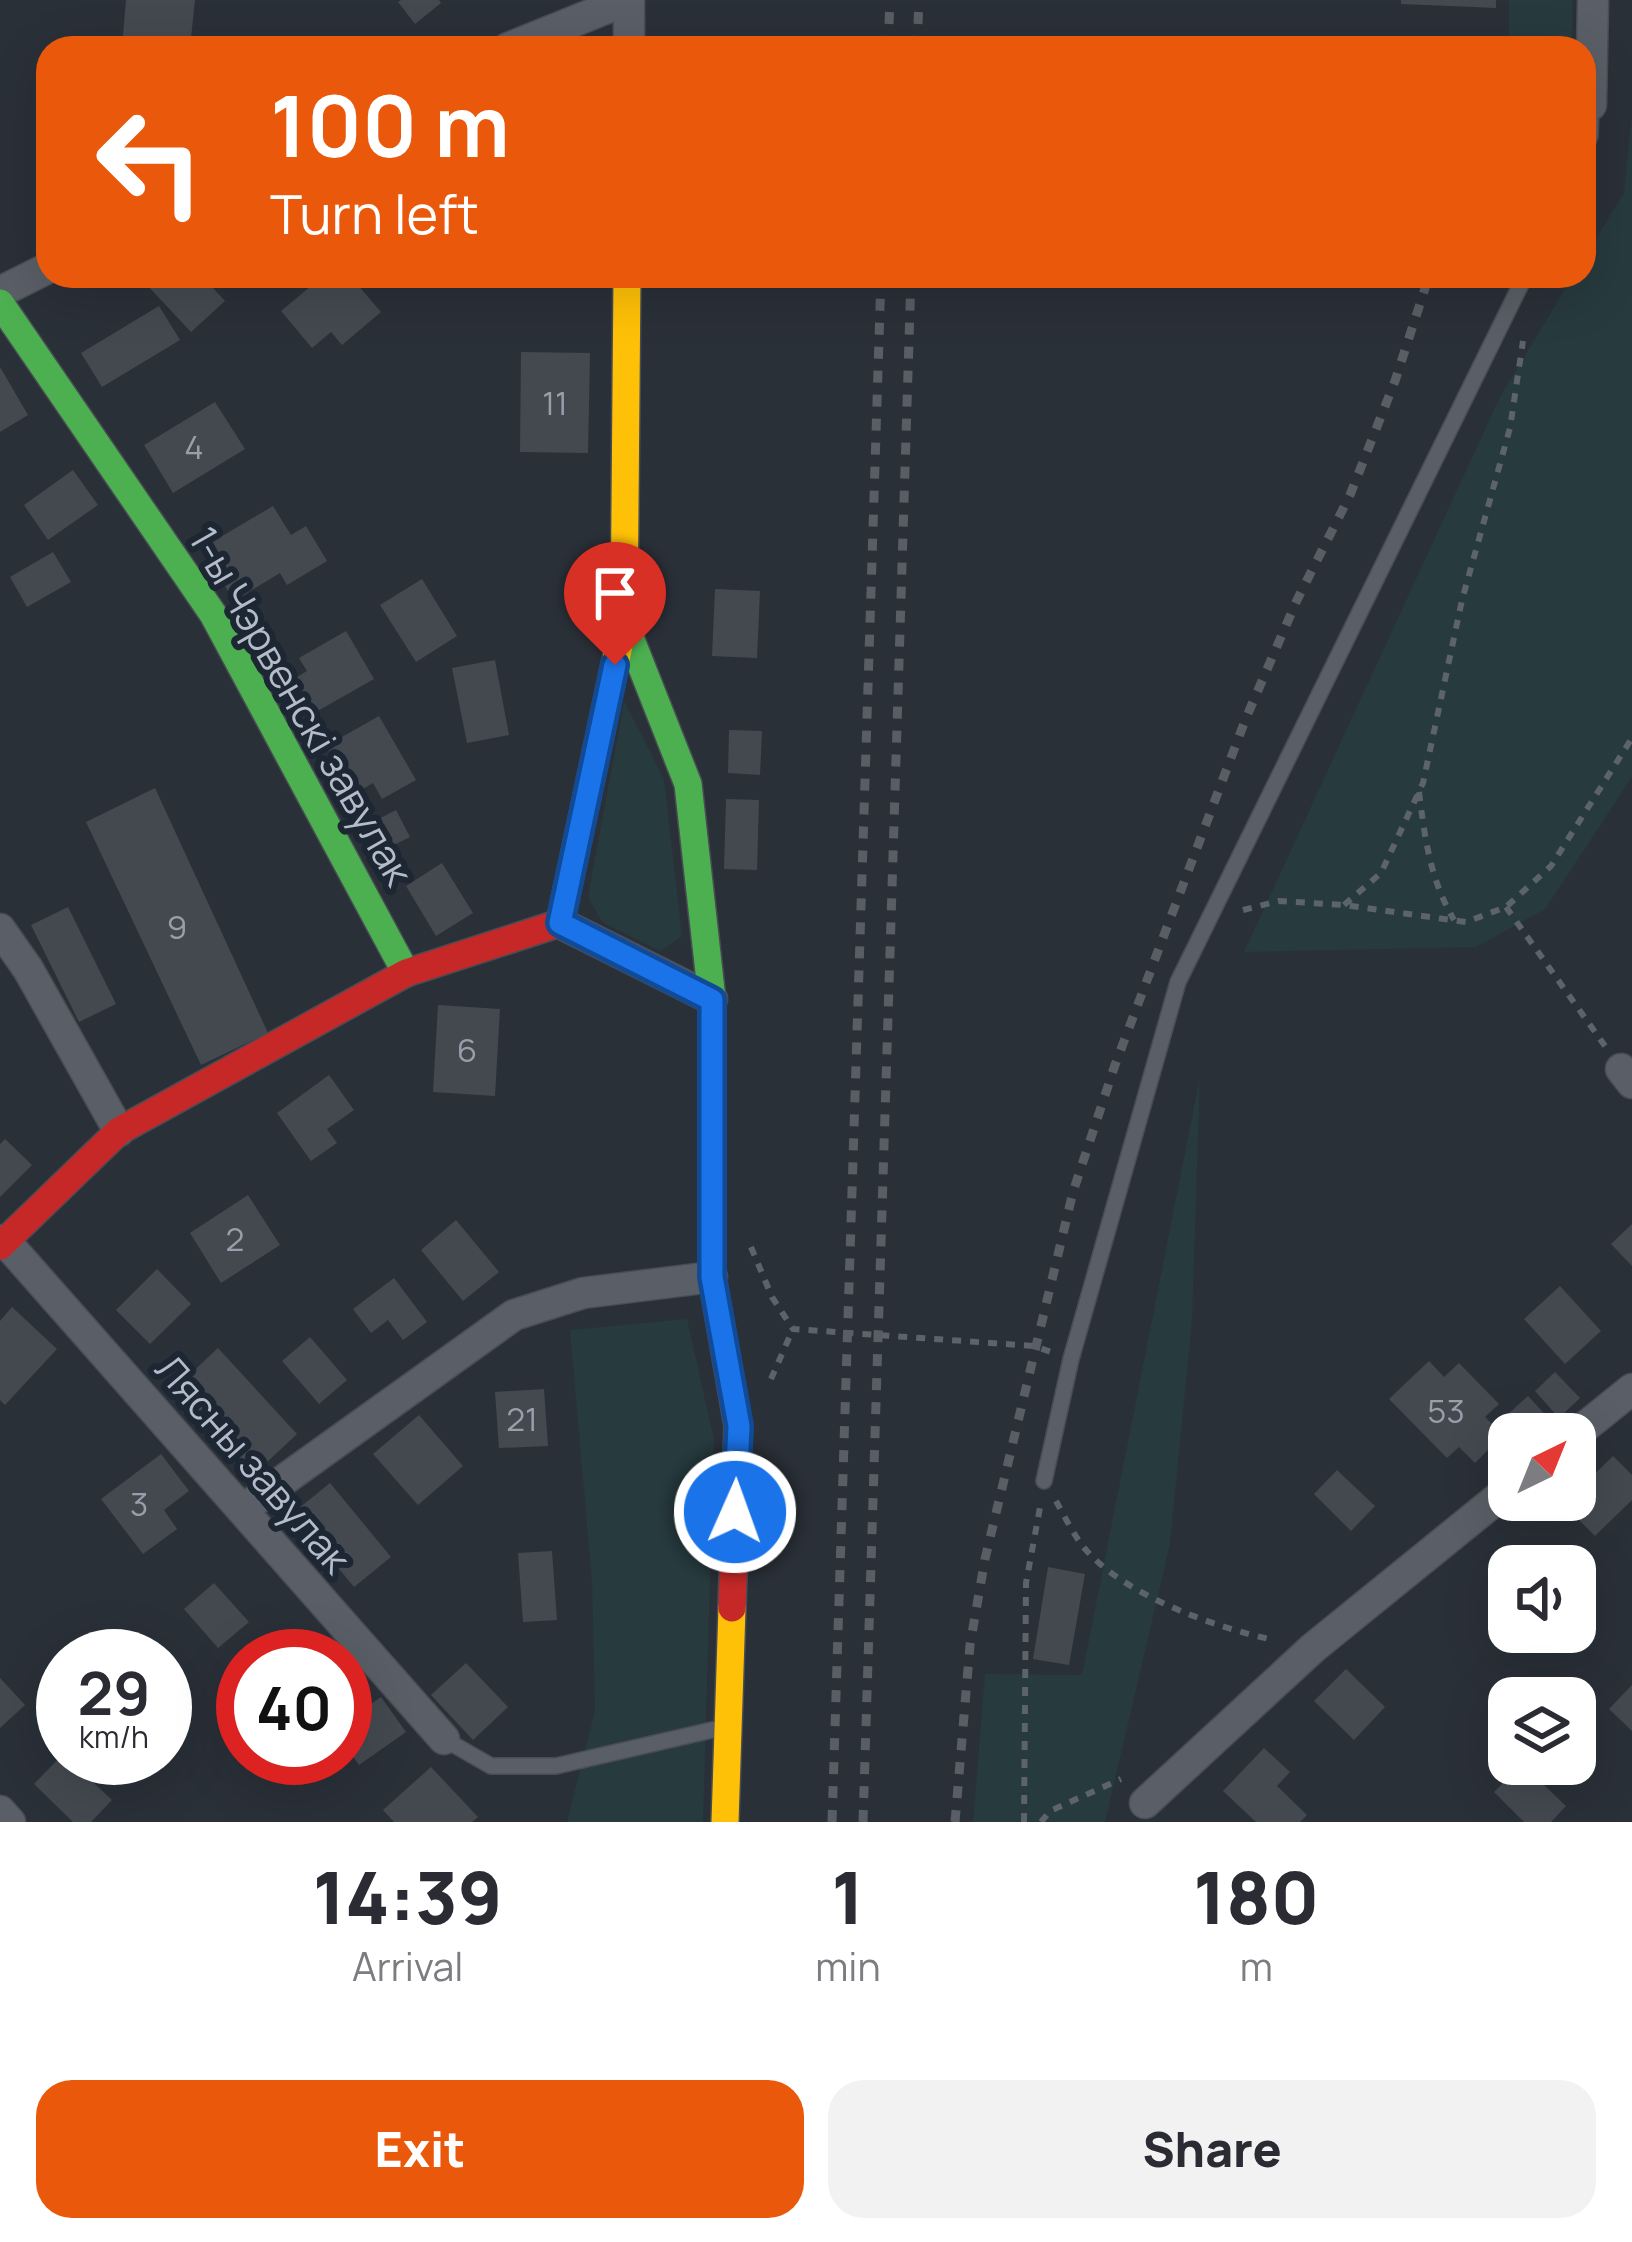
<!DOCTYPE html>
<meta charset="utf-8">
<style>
body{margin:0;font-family:Manrope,sans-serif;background:#f2f2f3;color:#2b2b33;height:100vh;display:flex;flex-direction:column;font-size:45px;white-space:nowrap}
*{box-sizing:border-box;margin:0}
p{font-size:39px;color:#7c7c81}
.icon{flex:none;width:66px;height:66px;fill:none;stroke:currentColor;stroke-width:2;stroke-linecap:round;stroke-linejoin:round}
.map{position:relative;height:1822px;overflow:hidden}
.panel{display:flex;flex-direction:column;background:#fff;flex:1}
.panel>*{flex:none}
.banner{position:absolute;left:36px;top:36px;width:1560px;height:252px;border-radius:36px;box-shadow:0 12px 48px #0002;background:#ea580c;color:#fff;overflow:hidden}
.needle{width:78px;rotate:43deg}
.tools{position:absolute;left:1488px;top:1413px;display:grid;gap:24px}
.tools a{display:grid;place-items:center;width:108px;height:108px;border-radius:24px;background:#fff;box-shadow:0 12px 48px #0002;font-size:60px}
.speed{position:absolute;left:36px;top:1629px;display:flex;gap:24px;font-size:60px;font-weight:700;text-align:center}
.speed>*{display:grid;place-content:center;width:156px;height:156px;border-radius:50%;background:#fff;box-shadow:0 12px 48px #0002;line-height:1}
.speed small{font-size:30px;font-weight:400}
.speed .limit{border:18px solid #d22;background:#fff;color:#111}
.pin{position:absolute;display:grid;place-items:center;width:102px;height:102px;color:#fff;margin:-123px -51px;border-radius:50% 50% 50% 0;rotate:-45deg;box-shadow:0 0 12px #0007}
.pin .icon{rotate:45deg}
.me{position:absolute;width:132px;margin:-66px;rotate:2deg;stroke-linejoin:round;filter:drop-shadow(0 0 9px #0008)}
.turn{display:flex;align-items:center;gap:42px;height:252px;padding:0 36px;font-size:54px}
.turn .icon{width:156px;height:156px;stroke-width:2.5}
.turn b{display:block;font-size:84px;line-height:102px}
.eta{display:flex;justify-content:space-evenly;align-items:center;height:204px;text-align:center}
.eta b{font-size:72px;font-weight:800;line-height:84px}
.cta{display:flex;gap:24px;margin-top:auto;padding:24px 36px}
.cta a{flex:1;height:138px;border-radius:36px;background:#ea580c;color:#fff;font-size:48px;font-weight:800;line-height:138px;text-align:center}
.cta a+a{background:#f2f2f3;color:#2b2b33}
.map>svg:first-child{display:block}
.green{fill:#273a3e}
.building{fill:#444950}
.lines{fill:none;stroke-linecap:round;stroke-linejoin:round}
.lane-casing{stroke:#484c53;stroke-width:18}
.street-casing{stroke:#484c53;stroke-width:33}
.fast-casing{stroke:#484c53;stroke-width:30}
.slow-casing{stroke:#484c53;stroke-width:30}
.jam-casing{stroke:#484c53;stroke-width:30}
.path{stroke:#5d636a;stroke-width:6;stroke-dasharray:9 9;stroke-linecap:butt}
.lane{stroke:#5a5e66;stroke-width:15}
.street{stroke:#5a5e66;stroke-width:30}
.fast{stroke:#4caf50;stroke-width:27}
.slow{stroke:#ffc107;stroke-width:27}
.jam{stroke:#c62828;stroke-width:27}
.rail{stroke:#595d64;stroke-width:9;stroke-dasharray:12 12;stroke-linecap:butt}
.route-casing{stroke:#114b97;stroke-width:30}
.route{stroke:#1a73e8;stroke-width:21}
.labels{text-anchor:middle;stroke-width:12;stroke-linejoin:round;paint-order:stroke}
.number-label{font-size:33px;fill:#989fab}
.street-label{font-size:39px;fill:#b4bcc9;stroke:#1d2633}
</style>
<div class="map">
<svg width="1632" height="1822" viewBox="0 0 1632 1822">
<rect width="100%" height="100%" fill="#2a3038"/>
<path class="green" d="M1509,0H1573L1572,48H1509Z
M1632,114V777L1545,909L1476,947L1244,952L1500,397L1573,276H1584V258L1624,193Z
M624,701L664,779L682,936L660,951L602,922L588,897Z
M1200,1077L1192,1320L1170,1544L1105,1822H973L985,1674L1082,1675Z
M687,1319L714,1440L703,1822H567L595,1711L592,1582L570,1330Z"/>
<path class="building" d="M126,0H195L190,48L122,47Z
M401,0H439L441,3L415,24L398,2Z
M1401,0H1496V8L1401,4Z
M154,276H202L225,301L191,332L146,284Z
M323,276H350L381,312L342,345L331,332L312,348L281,311Z
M159,306L180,340L102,387L81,353Z
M521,352L590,353L588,453L520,452Z
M0,367L28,415L0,432Z
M215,402L245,449L173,493L144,445Z
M73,470L98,505L48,540L24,505Z
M273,506L291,535L306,526L327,561L287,585L280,573L234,601L202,548Z
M53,552L71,582L27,607L10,577Z
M422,579L457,636L416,662L380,605Z
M715,589L760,591L757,658L712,656Z
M346,631L374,679L307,717L287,683L307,671L299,658Z
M495,660L509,735L467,743L452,668Z
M379,716L416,780L382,799L373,783L354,794L326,746Z
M729,730L762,731L760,775L728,773Z
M155,788L268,1033L201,1065L86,822Z
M726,799L759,800L757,870L724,869Z
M396,810L410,837L372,856L359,829Z
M442,863L473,913L436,936L406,886Z
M68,907L116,1004L79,1022L31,925Z
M438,1005L500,1009L495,1096L433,1092Z
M329,1075L354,1110L327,1129L337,1143L311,1161L277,1113Z
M5,1139L32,1165L0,1197V1144Z
M248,1195L280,1245L221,1283L190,1233Z
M456,1220L499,1272L463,1301L421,1250Z
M1632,1224V1266L1611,1244Z
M157,1269L191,1304L150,1344L116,1310Z
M394,1278L427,1322L403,1340L388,1320L371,1333L353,1309Z
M1560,1286L1601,1331L1565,1364L1524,1319Z
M12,1307L57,1349L5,1405L0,1400V1321Z
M310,1337L347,1380L319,1404L282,1361Z
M218,1348L297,1434L249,1479L170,1393Z
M1429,1361L1444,1377L1459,1363L1499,1404L1485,1417L1503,1435L1475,1463L1459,1447L1447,1458L1389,1399Z
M1555,1372L1580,1398L1559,1418L1535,1391Z
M544,1389L548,1446L499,1448L495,1392Z
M1528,1396L1553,1423L1542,1434H1525L1507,1415Z
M419,1415L463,1466L418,1505L373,1454Z
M161,1454L189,1491L164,1510L177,1529L143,1554L101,1499Z
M1613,1456L1632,1475V1500L1595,1536L1563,1504L1575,1500V1493Z
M1337,1470L1375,1506L1351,1531L1314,1494Z
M330,1483L391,1557L354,1587L293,1513Z
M552,1551L557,1620L523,1622L518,1553Z
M1048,1567L1085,1574L1069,1665L1033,1659Z
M214,1583L249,1622L218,1648L184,1609Z
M466,1663L508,1707L473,1740L431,1695Z
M1346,1669L1385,1707L1354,1740L1314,1701Z
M0,1678L25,1705L0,1728Z
M1632,1685V1731L1609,1709Z
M381,1697L406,1732L359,1765L345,1745V1722Z
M1264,1748L1290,1772L1277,1786L1307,1815L1300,1822H1256L1223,1791Z
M63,1754L112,1800L91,1822H73L34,1784Z
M1522,1764L1566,1806L1551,1822H1524L1494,1792Z
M431,1767L478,1817L472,1822H394L383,1810Z"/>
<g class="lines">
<defs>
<path id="lane" d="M1584,150L1590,136L1591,105
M1044,1481L1071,1359L1178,982L1525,276
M444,1739L491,1766H556L725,1727"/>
<path id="street" d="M508,48L627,0
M629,48V0
M1591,105L1593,0
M0,292L48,268
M560,923L712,999
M0,929L28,969L119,1131
M1621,1069L1632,1083
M4,1240L444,1739
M1575,1435L1632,1389
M242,1510L514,1315L583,1293L712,1277
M1145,1803L1313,1648L1509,1489
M0,1811L10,1822"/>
<path id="fast" d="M0,303L213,614L406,973
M624,622L688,784L712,999V1085"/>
<path id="slow" d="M587,796L624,622L627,276
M725,1822L732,1608"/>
<path id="jam" d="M712,1085V1277L738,1426L732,1608
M0,1246L119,1131L406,973L560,923L587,796"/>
</defs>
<use href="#lane" class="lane-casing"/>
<use href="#street" class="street-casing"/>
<use href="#fast" class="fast-casing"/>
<use href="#slow" class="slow-casing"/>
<use href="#jam" class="jam-casing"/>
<path class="path" d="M1419,792C1425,839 1430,879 1454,920
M1344,905L1381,873L1423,783L1462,600L1510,428L1523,341
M1506,907L1605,1046
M1243,910L1279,901L1344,905L1466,922L1506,907L1551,866L1632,738
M751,1247L772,1297L793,1329L1034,1346L1051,1352
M771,1379L793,1329
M1056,1501C1065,1517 1074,1536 1086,1550C1126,1596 1216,1628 1274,1640
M1024,1822L1026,1583L1041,1502
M1041,1822L1050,1811L1121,1779"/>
<use href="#lane" class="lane"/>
<use href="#street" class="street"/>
<use href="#fast" class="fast"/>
<use href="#slow" class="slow"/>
<use href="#jam" class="jam"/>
<path class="rail" d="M888,48L890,0
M917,48L919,0
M832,1822L881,276
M863,1822L911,276
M955,1822L970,1645L985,1559L1073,1192L1115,1065L1246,718L1297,600L1350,495L1395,381L1429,276"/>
</g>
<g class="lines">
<defs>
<path id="route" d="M615,665L560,923L712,1000V1277L739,1426L735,1512"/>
</defs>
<use href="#route" class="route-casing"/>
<use href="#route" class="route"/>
</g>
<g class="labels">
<g class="number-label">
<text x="555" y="415">11</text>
<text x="194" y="459">4</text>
<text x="177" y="939">9</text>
<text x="467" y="1062">6</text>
<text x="235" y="1251">2</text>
<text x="1446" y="1423">53</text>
<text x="522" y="1431">21</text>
<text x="139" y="1516">3</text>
</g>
<g class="street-label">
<text transform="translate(301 706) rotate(60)" y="14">1-ы Чэрвенскі завулак</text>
<text transform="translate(253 1464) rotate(49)" y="14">Лясны завулак</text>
</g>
</g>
</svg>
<div class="tools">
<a><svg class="needle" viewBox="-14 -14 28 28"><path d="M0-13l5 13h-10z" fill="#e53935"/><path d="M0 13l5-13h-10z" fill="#7c7c81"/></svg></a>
<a><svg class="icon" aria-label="sound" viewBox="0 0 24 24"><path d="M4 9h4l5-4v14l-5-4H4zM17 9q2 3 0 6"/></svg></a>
<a><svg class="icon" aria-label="layers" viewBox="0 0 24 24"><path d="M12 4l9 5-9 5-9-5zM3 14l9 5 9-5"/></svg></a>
</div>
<div class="speed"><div>29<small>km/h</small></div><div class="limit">40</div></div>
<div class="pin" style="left:615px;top:665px;background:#d93025"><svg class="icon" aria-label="arrive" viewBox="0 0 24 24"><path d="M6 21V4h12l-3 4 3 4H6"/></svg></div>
<svg class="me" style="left:735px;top:1512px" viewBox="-20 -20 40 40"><circle r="17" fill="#1a73e8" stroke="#fff" stroke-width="3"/><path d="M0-11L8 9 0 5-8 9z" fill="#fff"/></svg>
<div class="banner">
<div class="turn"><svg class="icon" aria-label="left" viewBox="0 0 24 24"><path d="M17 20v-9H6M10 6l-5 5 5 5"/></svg><div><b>100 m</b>Turn left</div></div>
</div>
</div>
<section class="panel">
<div class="eta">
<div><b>14:39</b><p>Arrival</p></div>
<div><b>1</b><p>min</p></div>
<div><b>180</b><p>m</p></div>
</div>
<div class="cta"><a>Exit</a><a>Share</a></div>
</section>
